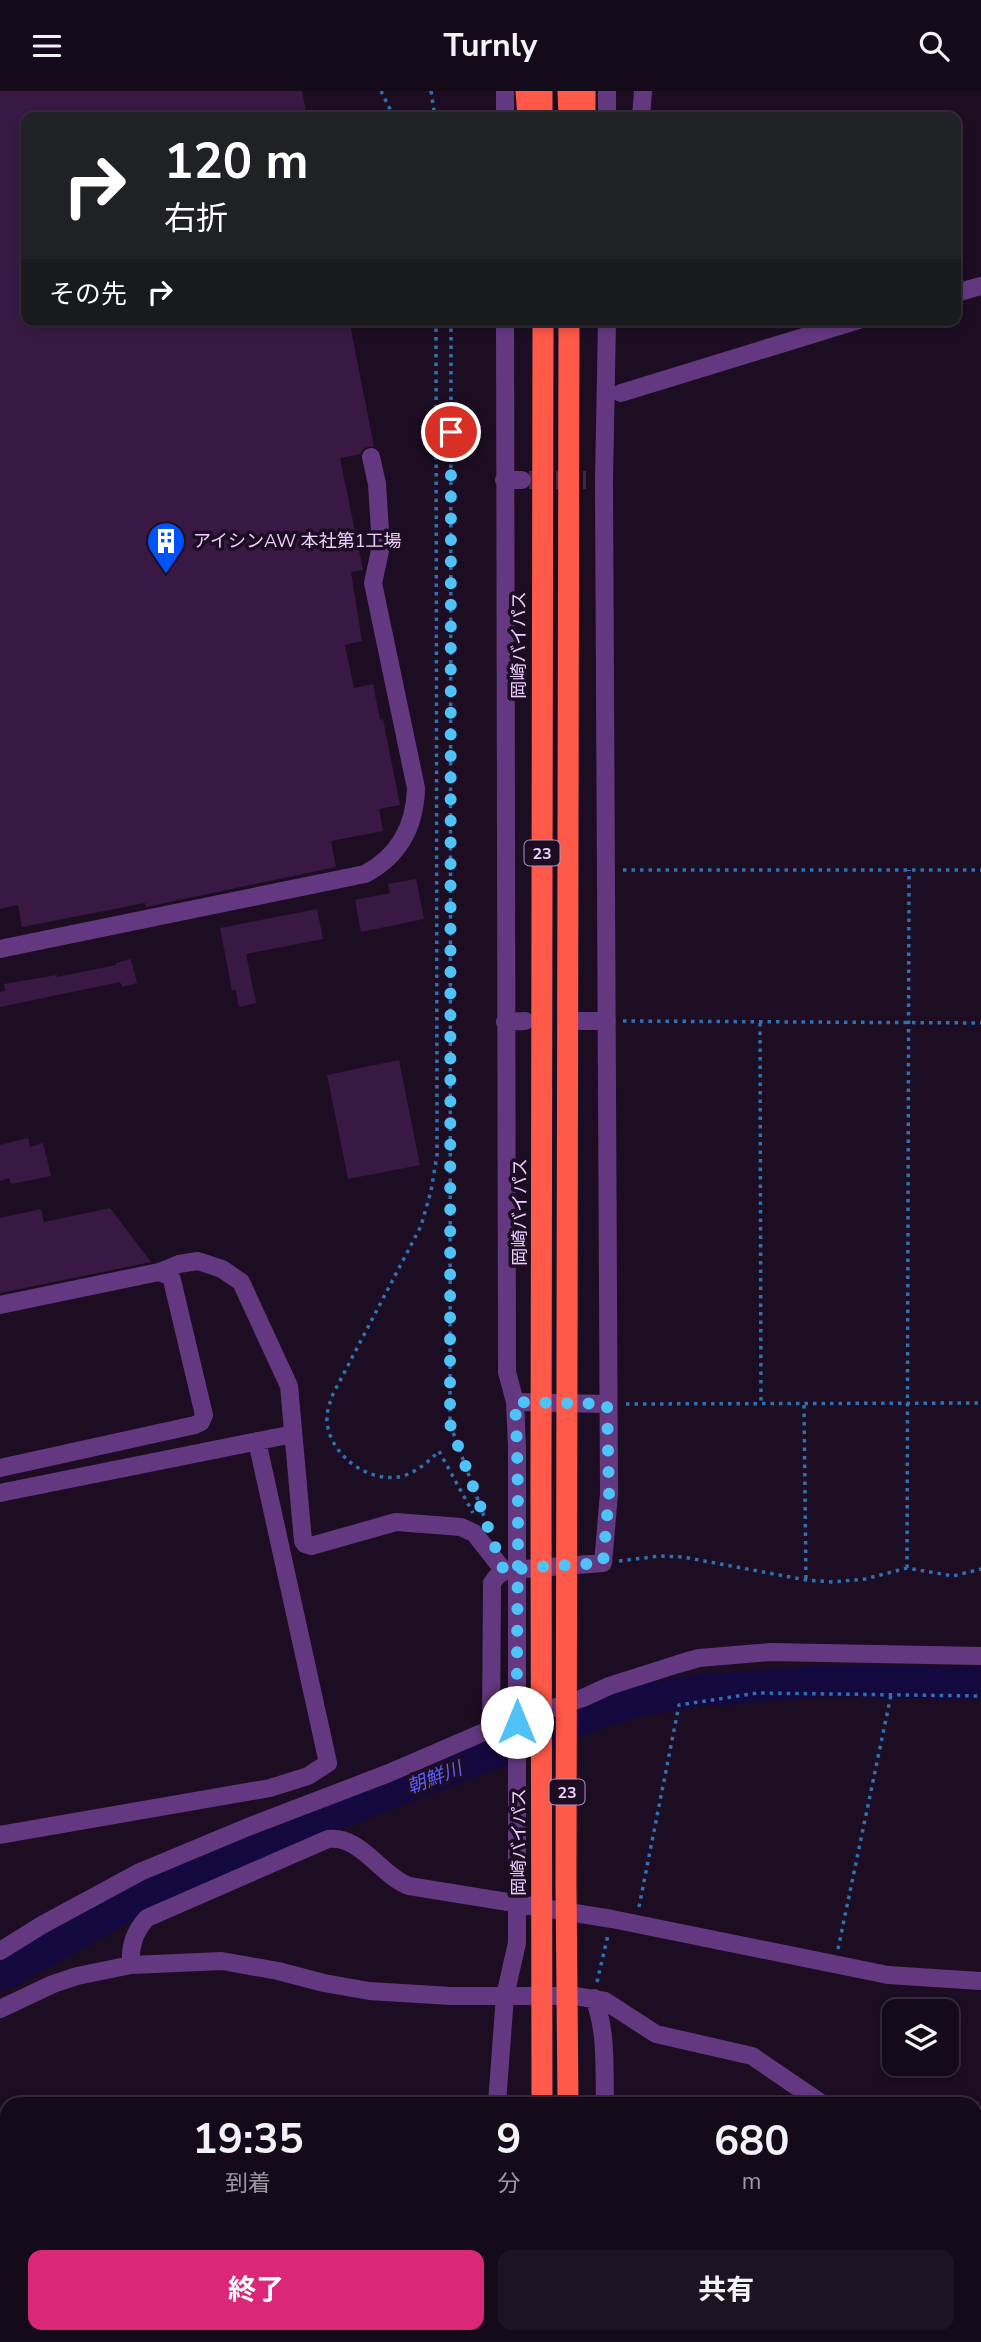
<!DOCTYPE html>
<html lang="ja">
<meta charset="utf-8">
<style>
body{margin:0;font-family:"Nunito Sans","Noto Sans JP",sans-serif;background:#1e1323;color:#f1f3f6;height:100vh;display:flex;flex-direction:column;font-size:26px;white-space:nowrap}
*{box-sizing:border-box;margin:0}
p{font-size:23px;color:#9d9aa2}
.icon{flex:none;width:38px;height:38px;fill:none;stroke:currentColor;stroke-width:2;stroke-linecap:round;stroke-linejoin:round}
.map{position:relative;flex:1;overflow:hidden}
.sheet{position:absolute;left:0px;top:2006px;width:982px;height:247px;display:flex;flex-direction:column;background:#150a1a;border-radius:21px 21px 0 0;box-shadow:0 4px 10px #0003,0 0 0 2px #342b39}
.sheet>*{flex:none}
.hud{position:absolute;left:21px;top:21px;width:940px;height:214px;border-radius:14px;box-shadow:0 4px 10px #0003,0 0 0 2px #342b39;background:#202124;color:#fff;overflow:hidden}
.fabs{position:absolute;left:882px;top:1908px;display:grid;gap:14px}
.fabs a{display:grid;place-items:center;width:77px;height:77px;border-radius:14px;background:#150a1a;box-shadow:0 4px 10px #0003,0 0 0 2px #342b39;font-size:35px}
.pin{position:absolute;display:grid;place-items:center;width:60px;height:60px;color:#fff;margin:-30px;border:4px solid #fff;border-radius:50%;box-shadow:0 2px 7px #0007}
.me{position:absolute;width:77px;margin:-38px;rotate:0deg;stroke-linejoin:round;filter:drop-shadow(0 0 5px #0008)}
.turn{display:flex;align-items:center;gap:24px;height:147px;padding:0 28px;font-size:32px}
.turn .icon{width:91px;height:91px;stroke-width:2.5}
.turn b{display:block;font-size:49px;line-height:60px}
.then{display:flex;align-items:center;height:66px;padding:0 28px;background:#0003;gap:14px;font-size:26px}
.eta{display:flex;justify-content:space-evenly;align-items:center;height:119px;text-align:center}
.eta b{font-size:42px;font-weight:700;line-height:49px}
.cta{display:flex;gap:14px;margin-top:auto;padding:14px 28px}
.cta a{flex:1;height:80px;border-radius:14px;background:#db2777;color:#fff;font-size:28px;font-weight:700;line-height:80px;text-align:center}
.cta a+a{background:#1e1323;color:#f1f3f6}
header{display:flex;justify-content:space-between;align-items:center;height:91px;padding:0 28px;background:#150a1a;font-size:32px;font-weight:700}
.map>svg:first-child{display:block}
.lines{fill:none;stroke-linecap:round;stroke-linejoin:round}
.river{stroke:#14093f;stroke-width:32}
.building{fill:#391943}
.minor-tunnel{stroke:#3c2a43;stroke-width:18;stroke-dasharray:18 9;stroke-linecap:butt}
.path{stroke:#2d70b4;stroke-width:3.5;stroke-dasharray:3.5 5;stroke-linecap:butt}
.minor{stroke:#643881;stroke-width:18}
.highway{stroke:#ff5949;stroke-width:21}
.route{stroke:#4fc3f7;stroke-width:12;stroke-dasharray:0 21.6}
.labels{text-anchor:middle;stroke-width:7;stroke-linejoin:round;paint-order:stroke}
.shield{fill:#1c0d22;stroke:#b094bd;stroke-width:2}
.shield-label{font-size:16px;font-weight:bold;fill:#efceff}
.poi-label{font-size:18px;fill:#efceff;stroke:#1c0d22;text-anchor:start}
.street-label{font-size:18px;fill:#efceff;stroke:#1c0d22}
.water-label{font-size:19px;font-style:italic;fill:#605cff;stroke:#1c0d22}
</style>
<header><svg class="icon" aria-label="menu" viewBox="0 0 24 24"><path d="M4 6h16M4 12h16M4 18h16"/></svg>Turnly<svg class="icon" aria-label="search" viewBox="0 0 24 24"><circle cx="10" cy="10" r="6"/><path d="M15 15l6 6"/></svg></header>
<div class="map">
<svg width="981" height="2251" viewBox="0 0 981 2251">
<rect width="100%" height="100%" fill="#1c0d22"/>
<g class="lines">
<path class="river" d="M0,1885L146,1804L339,1722L580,1628L630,1612L692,1600L817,1591H878L896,1593V1591L981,1593"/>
</g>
<path class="building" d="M0,0H302L307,26H26V229H349L374,355L364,357L360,363L340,367L363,479L351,481L362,550L345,554L354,597L373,593L380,629L383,628L400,714L379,718L383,740L331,750L336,776L146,816L145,812L22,836L18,814L0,818Z
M416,788L424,828L361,841L355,809L390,802L388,793Z
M317,818L323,848L246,863L256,912L239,916L236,899H232L220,837Z
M131,868L137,892L122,896L120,891L0,916V901L5,900L4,893L57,884V886L116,874V872Z
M399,969L420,1074L348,1088L327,984Z
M28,1047L30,1056L43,1052L51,1085L11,1093L9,1087L0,1090V1054Z
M110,1117L151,1171L0,1202V1127L41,1118L44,1131Z"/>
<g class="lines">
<path class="minor-tunnel" d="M529,389H586"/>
<path class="path" d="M381,0L394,26
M431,0L435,26
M436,229L437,1064L431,1100L421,1135L333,1303C330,1312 326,1321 327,1330C329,1364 370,1394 403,1385C418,1380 428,1371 439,1360L473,1422
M451,229L450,1333L485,1428
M623,779H981
M623,930L981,932
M760,932L761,1314
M626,1313L981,1312
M804,1314L806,1489
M619,1470L660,1465L683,1466L806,1489L833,1491L865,1488L907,1477L953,1485L981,1478
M907,1477L909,779
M639,1816L679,1614L758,1602L981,1605
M838,1858L891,1604
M597,1891L608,1844
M975,2013L981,2012
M975,2114L981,2113
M835,2245V2251"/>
<path class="minor" d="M505,0V26
M607,26V0
M641,26L643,0
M956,202L981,195
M505,229L507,1281L515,1311L607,1313
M621,302L859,229
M504,389H522
M0,858L365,783C399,765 415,735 416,697L373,492L381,455L377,393L371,366
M580,930H607
M505,931L525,930
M159,1181L179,1173L198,1170L222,1178L241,1191L289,1295L303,1450L305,1453L311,1455L396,1431L461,1436L474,1442L504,1480
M0,1214L159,1181L169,1185L172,1189L204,1324L201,1331L195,1334L0,1377
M0,1402L293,1343
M491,1638L492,1492C497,1484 502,1480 511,1479L603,1472L609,1403L604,390L607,229
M0,1744L270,1697L308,1685L328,1672L257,1350
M0,1860L42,1834L140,1781L248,1736L389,1682L491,1638L583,1607L609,1595L678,1573L699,1567L771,1561L981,1565
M131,1874C130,1855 134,1841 147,1827L328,1748C361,1744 381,1785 409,1795L612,1828L888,1884L981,1890
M594,1907C607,1941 604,1976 605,2012
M0,1918L53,1893L77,1885L131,1874L222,1870L278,1880L324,1892L369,1900L451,1905H575L605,1910L656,1943L752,1965L821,2012
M497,2012L505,1905L517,1852V1355L515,1311
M617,2245V2251
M489,2251V2245"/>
<path class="highway" d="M526,0L528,26
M542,0V26
M568,0L569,26
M585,26V0
M542,2012L541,1391L543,229
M568,2012L566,1792L569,229
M585,2245V2251
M526,2251V2245
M542,2251V2245
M569,2251V2245"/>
</g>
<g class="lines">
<path class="route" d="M451,341L450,1333L504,1480C536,1475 570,1474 603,1472L609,1403L607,1313L515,1311C521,1417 516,1524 517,1631"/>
</g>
<defs>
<symbol id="building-pin" viewBox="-11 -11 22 30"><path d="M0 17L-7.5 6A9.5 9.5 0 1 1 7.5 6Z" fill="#0053f9" stroke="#1c0d22"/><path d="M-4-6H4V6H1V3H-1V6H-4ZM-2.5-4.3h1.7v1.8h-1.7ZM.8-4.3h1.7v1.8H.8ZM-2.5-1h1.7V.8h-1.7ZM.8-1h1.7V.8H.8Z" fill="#fff"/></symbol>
</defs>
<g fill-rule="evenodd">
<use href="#building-pin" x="144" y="428" width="44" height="60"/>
</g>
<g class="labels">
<g class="shield">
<rect x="524.5" y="749.5" width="35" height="25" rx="5"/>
<rect x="549.5" y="1688.5" width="35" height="25" rx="5"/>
</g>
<g class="shield-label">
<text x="542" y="768">23</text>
<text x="567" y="1707">23</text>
</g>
<g class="poi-label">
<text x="193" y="456">アイシンAW 本社第1工場</text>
</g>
<g class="street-label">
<text transform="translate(519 554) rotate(-90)" y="6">岡崎バイパス</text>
<text transform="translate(520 1121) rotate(-90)" y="6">岡崎バイパス</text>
<text transform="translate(519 1751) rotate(-90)" y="6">岡崎バイパス</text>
</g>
<g class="water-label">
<text transform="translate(434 1686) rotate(-21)" y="7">朝鮮川</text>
</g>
</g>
</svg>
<div class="fabs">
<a><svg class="icon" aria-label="layers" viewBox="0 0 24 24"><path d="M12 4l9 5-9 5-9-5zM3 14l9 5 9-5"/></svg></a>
</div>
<div class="pin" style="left:451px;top:341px;background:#d93025"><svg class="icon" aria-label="arrive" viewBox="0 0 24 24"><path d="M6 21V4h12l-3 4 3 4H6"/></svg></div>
<svg class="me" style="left:517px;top:1631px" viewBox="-20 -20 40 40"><circle r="19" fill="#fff"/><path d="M0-13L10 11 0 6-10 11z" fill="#4fc3f7"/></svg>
<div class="hud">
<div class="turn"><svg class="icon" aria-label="right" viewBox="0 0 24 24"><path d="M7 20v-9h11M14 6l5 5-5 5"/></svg><div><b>120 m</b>右折</div></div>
<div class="then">その先<svg class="icon" aria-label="right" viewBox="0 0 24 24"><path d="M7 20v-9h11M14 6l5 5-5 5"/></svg></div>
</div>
<section class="sheet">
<div class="eta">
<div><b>19:35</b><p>到着</p></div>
<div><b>9</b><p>分</p></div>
<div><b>680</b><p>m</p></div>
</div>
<div class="cta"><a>終了</a><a>共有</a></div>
</section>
</div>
